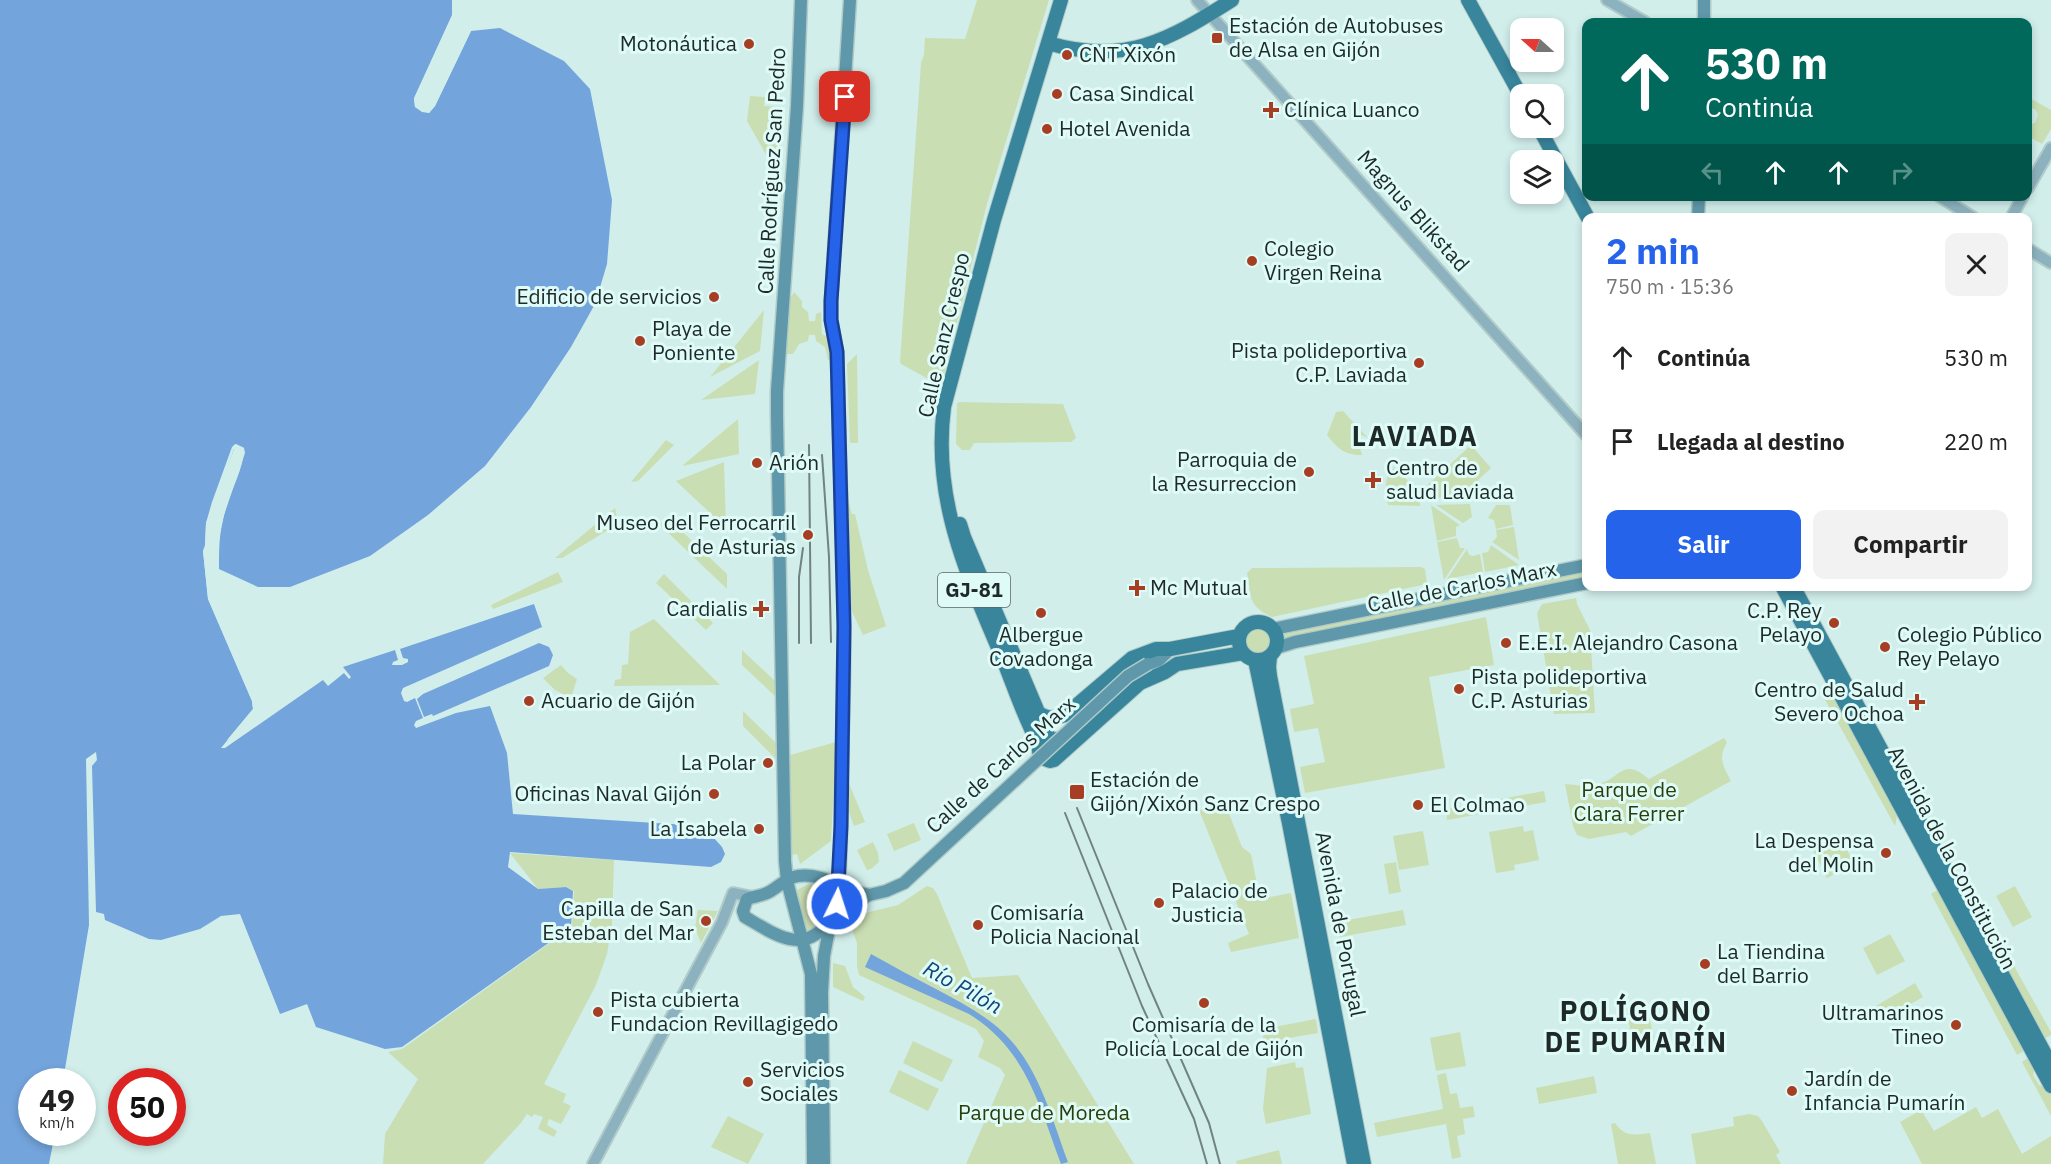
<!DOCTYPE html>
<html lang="es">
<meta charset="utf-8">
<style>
body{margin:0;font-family:"IBM Plex Sans",sans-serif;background:#f2f2f2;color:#222;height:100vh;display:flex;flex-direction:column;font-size:22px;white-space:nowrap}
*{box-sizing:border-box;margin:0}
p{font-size:20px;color:#767676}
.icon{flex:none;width:33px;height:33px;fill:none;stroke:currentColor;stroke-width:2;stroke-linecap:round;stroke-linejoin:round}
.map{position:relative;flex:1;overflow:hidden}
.drawer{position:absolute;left:1582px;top:213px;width:450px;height:378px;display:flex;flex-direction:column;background:#fff;border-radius:12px;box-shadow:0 3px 9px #0003}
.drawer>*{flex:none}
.banner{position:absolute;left:1582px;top:18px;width:450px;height:183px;border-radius:12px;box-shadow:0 3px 9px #0003;background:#00695c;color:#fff;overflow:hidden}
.needle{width:39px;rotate:291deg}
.controls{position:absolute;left:1510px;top:18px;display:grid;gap:12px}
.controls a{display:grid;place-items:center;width:54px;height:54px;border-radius:12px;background:#fff;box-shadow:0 3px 9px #0003;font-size:30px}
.speed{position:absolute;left:18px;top:1068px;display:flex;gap:12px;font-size:30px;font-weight:700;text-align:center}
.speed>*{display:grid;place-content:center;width:78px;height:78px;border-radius:50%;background:#fff;box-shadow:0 3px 9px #0003;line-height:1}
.speed small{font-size:15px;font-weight:400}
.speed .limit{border:9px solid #d22;background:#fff;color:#111}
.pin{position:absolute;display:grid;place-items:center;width:51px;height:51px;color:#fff;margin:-26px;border-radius:12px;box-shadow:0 3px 9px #0006}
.me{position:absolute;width:66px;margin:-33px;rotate:4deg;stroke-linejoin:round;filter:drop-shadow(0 0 4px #0008)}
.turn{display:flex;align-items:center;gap:21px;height:126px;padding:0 24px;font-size:27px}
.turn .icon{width:78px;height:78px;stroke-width:2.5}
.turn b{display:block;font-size:42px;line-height:51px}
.lanes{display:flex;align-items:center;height:57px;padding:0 24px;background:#0003;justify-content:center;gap:30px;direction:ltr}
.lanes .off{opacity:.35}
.round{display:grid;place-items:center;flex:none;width:63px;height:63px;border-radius:12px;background:#f2f2f2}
.headline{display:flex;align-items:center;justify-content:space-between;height:102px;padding:0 24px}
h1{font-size:36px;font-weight:700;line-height:45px;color:#2563eb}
.primary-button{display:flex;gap:12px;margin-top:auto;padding:12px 24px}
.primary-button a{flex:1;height:69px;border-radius:12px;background:#2563eb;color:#fff;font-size:24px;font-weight:700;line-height:69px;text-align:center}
.primary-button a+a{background:#f2f2f2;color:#222}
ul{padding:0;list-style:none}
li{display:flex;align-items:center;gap:18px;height:84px;padding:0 24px}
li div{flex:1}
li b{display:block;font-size:22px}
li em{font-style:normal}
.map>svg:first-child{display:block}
.green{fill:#cadeb3}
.water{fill:#73a4dc}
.pier{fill:#d1eeeb}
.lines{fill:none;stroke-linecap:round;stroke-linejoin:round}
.tertiary-casing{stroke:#b1cbc8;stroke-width:14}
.secondary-casing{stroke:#b1cbc8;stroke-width:15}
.primary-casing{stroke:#b1cbc8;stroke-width:16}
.tertiary{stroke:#8db2bf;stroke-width:10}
.secondary{stroke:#5f98ab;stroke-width:12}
.primary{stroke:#38859c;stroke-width:14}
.rail{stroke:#708381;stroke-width:2}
.secondary-bridge-casing{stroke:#b1cbc8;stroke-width:15;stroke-linecap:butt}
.secondary-bridge{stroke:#5f98ab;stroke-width:12}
.route-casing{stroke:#184099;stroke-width:15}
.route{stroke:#2563eb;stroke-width:10}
.poi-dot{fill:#a73e24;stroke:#defbf8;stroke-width:2}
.labels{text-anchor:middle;stroke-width:6;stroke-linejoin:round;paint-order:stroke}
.shield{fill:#defbf8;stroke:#586866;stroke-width:1.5}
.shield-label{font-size:20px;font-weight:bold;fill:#1e2928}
.poi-label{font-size:21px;fill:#1e2928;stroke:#defbf8;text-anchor:start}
.street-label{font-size:21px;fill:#1e2928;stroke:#defbf8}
.park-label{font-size:21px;fill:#2a3d0b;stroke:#defbf8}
.water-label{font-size:22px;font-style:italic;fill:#124579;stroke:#defbf8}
.district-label{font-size:27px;font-weight:bold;letter-spacing:1.5px;fill:#1e2928;stroke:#defbf8}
</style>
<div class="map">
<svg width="2051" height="1164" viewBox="0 0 2051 1164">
<rect width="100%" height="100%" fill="#d1eeeb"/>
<path class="green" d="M977,0H1049L987,204L941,386L901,364L900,362L921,63L924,55L925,38L965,39Z
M750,96L765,97L764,106L781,107L776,172L747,121Z
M2028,97L2051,110V129L2042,144L2028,136V125L2035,123L2038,114L2035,109L2028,108Z
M794,292L802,301V307L808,312L809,321H815L816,314L821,312L822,334L830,338L833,360H828L825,347L816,341L815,335H809L808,341L799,344L793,354H784L787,304Z
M764,310L760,351L710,377Z
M857,354L858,443H850L847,364Z
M759,360L755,394L701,400Z
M960,402L1063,404L1076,438L1071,442L974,443L970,450H962L956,444L957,403Z
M1343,411L1368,438L1355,432L1362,455C1344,455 1338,449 1327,435L1336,412Z
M738,418L739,454L682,466L738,419Z
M666,440L674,445L638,481L631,482Z
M1471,445L1491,468L1457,500L1453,496L1426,500L1419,494L1420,506L1388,505C1386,490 1382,478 1395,467L1419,493Z
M724,462L726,528L676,481Z
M847,496L852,514H855L868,570L886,626L863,635L850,607Z
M1470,504L1472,517L1463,523L1436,505Z
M1431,505L1460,525L1456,527V536L1437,541Z
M1496,505H1510L1513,525L1496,529L1494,520L1488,518Z
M615,508L618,524L562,558H555Z
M668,518L727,574V589L659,524Z
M1514,527L1519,560L1492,542L1497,537L1496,530Z
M1457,538L1460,548H1465L1444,580L1437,542Z
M1491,545L1519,565L1485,572L1482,553L1488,552Z
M1467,549L1469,555L1473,556L1480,554L1483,572L1447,579Z
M1421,567L1425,569L1427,584L1272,617C1247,605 1252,598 1247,573L1252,568Z
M1587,569V577L1285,640L1281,636L1284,631Z
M558,572L563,582L493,609L491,605Z
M664,574L713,623L706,630L656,583Z
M1576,598L1577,604L1590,630L1595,713L1554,714L1537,613L1542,604Z
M1486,617L1494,665L1429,677L1445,768L1305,793L1300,767L1325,762L1318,728L1294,732L1290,709L1314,704L1304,656Z
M654,619L720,685L614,686L615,680L621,679L622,665L628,664L630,632Z
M1245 641a13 13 0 1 1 26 0a13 13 0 1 1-26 0Z
M742,650L775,681L776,697L742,665Z
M561,665L568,673L577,679L571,698L555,690L543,678Z
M1832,689L1892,800L1897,816L1895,826L1827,703L1819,692Z
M743,711L777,744L776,759L743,726Z
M1724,738L1727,743C1717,758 1724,767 1731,781L1631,836L1626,832L1589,839L1577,835L1573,826L1565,784C1576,785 1587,787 1599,784C1622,777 1623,757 1649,779Z
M836,742L831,841L800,864L797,854L791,855L790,755Z
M848,781L865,822L854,826C846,807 847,799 848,781Z
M1544,791L1546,802L1447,820L1446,809Z
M1224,801L1242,847L1251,854L1260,899L1291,893L1299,938L1231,952L1228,943L1249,934L1199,810Z
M914,823L921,840L894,851L887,834Z
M1523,826L1524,832L1533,830L1539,860L1514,865L1515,870L1496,873L1489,832Z
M1423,831L1429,865L1399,870L1393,836Z
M1840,835L1854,864L1827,878L1813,850Z
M873,842L878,853L879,862L871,869L867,870L857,850Z
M510,853L614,860L612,925L607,954L596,985L544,1084L566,1094L563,1102L571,1106L561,1124L549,1119L547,1125L557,1131L554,1137L538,1129L543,1117L534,1114L532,1117L527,1114L521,1123L483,1164H383L385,1134L418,1079L388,1052L402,1049L572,927L574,891L566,887L538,889Z
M1396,862L1401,892L1389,894L1384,864Z
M1964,877L2051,1032V1035L2042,1040L1957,881Z
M811,883C820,884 826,887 830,896C836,913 819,925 806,933L796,894L797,890Z
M927,886L933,888L937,894L972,978L1018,975L1134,1164H966L1005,1075L1000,1068L978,1057L984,1041L976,1029L859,975L857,966V943L849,922L861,914L898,905Z
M2015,886L2032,917L2013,927L1996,896Z
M1939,889L2027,1049L2017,1055L1931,894Z
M698,910L718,911L701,943L695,928Z
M1403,910L1406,925L1340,937L1337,922Z
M1890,934L1905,961L1877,975L1863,948Z
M833,963L845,966L853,987L865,997L863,1001L833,987Z
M1915,983L1923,997L1877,1023L1869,1010Z
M1646,1003L1654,1038L1633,1043L1626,1008Z
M1316,1019L1318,1033L1266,1042L1263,1038L1264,1030L1268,1028Z
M1460,1032L1466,1066L1436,1071L1430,1038Z
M913,1041L953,1060L942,1082L903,1063Z
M2032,1055L2036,1065L2033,1075L2039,1085L2049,1089L2051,1094V1116L2022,1062Z
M1295,1062L1296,1068L1303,1067L1311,1114L1266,1124L1263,1109L1267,1068Z
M899,1070L939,1089L928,1111L889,1092Z
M1446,1073L1450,1094L1457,1093L1460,1108L1473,1106L1475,1117L1463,1119L1465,1134L1457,1136L1461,1157L1452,1159L1446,1124L1377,1137L1374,1123L1443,1109L1437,1075Z
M1594,1076L1597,1093L1539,1104L1536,1088Z
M1976,1107L1982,1118L1998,1109L2022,1154L2051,1136V1164H1922L1900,1122L1921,1110L1934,1131Z
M1749,1114L1758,1116L1762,1121L1780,1152L1776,1155L1781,1164H1696L1691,1134L1734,1126L1733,1117Z
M728,1116L764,1134L748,1164L711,1147Z
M1615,1123C1624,1137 1635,1135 1650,1133L1656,1164H1618L1611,1124Z
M1279,1150L1282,1164H1237L1236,1161Z"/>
<path class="water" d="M0,0H452V15L414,98L415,107L429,113L435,106L471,31L500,28L564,61L590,89L612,200L607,264L595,304L571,347L531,407L485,466L428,515L370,556L290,587H258L219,569C219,550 219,530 225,512C230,491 244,469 244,448L236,444L206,523L205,547L203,551L208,599L252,701L253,709L221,748H225L323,680L328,686L344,673L349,679L351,677L343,667L395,650L398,660L393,662L392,665H402L408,662V659L403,658L400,649L534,604L542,627L403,688L401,693L404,701L407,702L415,698L423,718L416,721L414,725L416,728L456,713L490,706L507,753L513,814L703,826L722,847L725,854L721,862L711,867L510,852L508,867L538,889L566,887L573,891L571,927L402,1047L385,1049L316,1027L307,1004L280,1014L240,914L221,916L200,929L161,940L149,939L105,920L104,914L96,912L92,766L97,760L96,752L86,759L89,925L63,1081L32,1082V1132L55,1133L49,1164H0Z
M539,643L549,647L553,655L549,666L433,716L432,714L424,717L417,699L423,694Z
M871,954C893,966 914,978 936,989C970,1007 1001,1023 1023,1056C1044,1087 1055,1127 1068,1162L1061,1164C1039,1105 1026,1049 969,1014L865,967Z"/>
<path class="pier" d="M452,0H455V16L417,99L418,105L423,109L428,110L432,104L468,30L471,31L435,106L429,113L422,112L415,107L414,99L452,16Z
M235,444L244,448L245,453L224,515L219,539V569L216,568V539L221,514L241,457L242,449L239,447L234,449L215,503L209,523L206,552L211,598L255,700L256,709L236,735L227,740L253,709L252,701L208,599L203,551L205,545L206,523L212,502L232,447Z"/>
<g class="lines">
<defs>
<path id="tertiary" d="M1197,0L1587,436
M1607,0L1645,22
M2028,188L2051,148
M1939,196L1974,218
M2011,218L2023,196
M2028,249L2051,263
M593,1164L722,922L733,893L753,897"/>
<path id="secondary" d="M801,0L797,106L777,391V416L785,861L787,881L811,974L813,1164
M850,0L831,301V320L837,352C839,443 843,534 844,625C845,682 842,740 841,797C841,821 842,903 831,919C804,957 776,935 745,917L743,911L747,899C755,896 762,896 769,892C778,887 788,877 798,876C823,872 844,891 869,895
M1704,22V0
M1698,218L1699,196
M1273,629L1587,565
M1276,648L1295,642L1587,583
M1148,664L1159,660L1170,649
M835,911L869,895L886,891L904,883
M824,1164L822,992L824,956L831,919"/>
<path id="primary" d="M1468,0L1521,96
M1048,43C1124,66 1169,40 1232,0
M1539,128L1588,218
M960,524L964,537L1049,738
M1782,586L2051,1086
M1793,586L2051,1065
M1239 641a19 19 0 1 1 38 0a19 19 0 1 1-38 0Z
M1270,656L1269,667L1270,676L1364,1164
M1255,660L1289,823L1354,1164
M1036,711C1046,719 1053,719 1065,715L1132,658L1156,649H1170L1239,636
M1039,745C1024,718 1014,686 1002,657C967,575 932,499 944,407L994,220L1061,0
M1060,754V745L1054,739H1046C1038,744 1037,751 1042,758L1050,761L1054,760L1140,683L1165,672L1177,664L1243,653"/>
</defs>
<use href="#tertiary" class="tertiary-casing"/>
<use href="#secondary" class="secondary-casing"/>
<use href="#primary" class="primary-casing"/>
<use href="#tertiary" class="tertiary"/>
<use href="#secondary" class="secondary"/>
<use href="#primary" class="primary"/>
<path class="rail" d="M809,445L811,643
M822,455L829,557L831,642
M799,643V577L803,548
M1077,808L1148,984L1209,1123L1220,1164
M1065,813L1142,1006L1194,1119L1207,1164"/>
<defs>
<path id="secondary-bridge" d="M904,883L1128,676L1148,664"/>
</defs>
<use href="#secondary-bridge" class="secondary-bridge-casing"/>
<use href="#secondary-bridge" class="secondary-bridge"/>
</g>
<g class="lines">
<defs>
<path id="route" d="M837,904L841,826L844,626L837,352L831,320V301L845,97"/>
</defs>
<use href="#route" class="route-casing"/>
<use href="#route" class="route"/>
</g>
<g class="poi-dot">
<rect x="1211" y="32" width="12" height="12" rx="3"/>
<circle cx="749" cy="44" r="6"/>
<circle cx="1067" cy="55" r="6"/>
<circle cx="1057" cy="94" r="6"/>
<path d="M1268 101h6v6h6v6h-6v6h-6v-6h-6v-6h6z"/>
<circle cx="1047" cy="129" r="6"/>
<circle cx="1252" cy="261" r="6"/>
<circle cx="714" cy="297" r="6"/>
<circle cx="640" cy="341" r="6"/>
<circle cx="1419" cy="363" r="6"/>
<circle cx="757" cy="463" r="6"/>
<circle cx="1309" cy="472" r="6"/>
<path d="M1370 471h6v6h6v6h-6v6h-6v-6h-6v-6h6z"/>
<circle cx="808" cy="535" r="6"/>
<path d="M1134 579h6v6h6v6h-6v6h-6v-6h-6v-6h6z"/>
<path d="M758 600h6v6h6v6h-6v6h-6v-6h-6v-6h6z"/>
<circle cx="1041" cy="613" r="6"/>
<circle cx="1834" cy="623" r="6"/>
<circle cx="1506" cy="643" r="6"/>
<circle cx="1885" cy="647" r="6"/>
<circle cx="1459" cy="689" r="6"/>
<circle cx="529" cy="701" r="6"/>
<path d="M1914 693h6v6h6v6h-6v6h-6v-6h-6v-6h6z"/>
<circle cx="768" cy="763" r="6"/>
<rect x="1069" y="784" width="16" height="16" rx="3"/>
<circle cx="714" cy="794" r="6"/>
<circle cx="1418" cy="805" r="6"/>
<circle cx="759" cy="829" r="6"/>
<circle cx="1886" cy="853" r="6"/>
<circle cx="1159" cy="903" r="6"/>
<circle cx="706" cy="921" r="6"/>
<circle cx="978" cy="925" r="6"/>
<circle cx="1705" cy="964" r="6"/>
<circle cx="1204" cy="1003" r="6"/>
<circle cx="598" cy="1012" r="6"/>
<circle cx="1956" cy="1025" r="6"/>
<circle cx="748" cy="1082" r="6"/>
<circle cx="1792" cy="1091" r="6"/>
</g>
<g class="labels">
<rect class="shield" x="938" y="573" width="72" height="34" rx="4.5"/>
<g class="shield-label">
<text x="974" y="597">GJ-81</text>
</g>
<g class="poi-label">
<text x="1229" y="33">Estación de Autobuses<tspan x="1229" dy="24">de Alsa en Gijón</tspan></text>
<text x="737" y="51" text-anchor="end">Motonáutica</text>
<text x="1079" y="62">CNT Xixón</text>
<text x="1069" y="101">Casa Sindical</text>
<text x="1284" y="117">Clínica Luanco</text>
<text x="1059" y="136">Hotel Avenida</text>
<text x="1264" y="256">Colegio<tspan x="1264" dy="24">Virgen Reina</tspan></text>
<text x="702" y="304" text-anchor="end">Edificio de servicios</text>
<text x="652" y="336">Playa de<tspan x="652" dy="24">Poniente</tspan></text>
<text x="1407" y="358" text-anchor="end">Pista polideportiva<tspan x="1407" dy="24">C.P. Laviada</tspan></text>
<text x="1297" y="467" text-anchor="end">Parroquia de<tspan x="1297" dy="24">la Resurreccion</tspan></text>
<text x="769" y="470">Arión</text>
<text x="1386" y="475">Centro de<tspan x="1386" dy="24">salud Laviada</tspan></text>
<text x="796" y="530" text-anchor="end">Museo del Ferrocarril<tspan x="796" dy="24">de Asturias</tspan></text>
<text x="1150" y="595">Mc Mutual</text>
<text x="748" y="616" text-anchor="end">Cardialis</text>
<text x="1822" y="618" text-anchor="end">C.P. Rey<tspan x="1822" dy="24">Pelayo</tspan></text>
<text x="1041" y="642" text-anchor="middle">Albergue<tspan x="1041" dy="24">Covadonga</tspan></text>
<text x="1897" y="642">Colegio Público<tspan x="1897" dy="24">Rey Pelayo</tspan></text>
<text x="1518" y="650">E.E.I. Alejandro Casona</text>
<text x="1471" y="684">Pista polideportiva<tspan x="1471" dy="24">C.P. Asturias</tspan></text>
<text x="1904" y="697" text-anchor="end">Centro de Salud<tspan x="1904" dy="24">Severo Ochoa</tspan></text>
<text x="541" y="708">Acuario de Gijón</text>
<text x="756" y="770" text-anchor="end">La Polar</text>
<text x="1090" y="787">Estación de<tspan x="1090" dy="24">Gijón/Xixón Sanz Crespo</tspan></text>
<text x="702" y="801" text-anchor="end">Oficinas Naval Gijón</text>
<text x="1430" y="812">El Colmao</text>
<text x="747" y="836" text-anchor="end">La Isabela</text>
<text x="1874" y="848" text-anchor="end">La Despensa<tspan x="1874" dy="24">del Molin</tspan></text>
<text x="1171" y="898">Palacio de<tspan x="1171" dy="24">Justicia</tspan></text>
<text x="694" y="916" text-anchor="end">Capilla de San<tspan x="694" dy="24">Esteban del Mar</tspan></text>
<text x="990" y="920">Comisaría<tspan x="990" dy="24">Policia Nacional</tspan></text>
<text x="1717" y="959">La Tiendina<tspan x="1717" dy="24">del Barrio</tspan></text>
<text x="610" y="1007">Pista cubierta<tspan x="610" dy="24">Fundacion Revillagigedo</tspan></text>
<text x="1944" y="1020" text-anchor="end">Ultramarinos<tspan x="1944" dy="24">Tineo</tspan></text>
<text x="1204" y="1032" text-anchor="middle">Comisaría de la<tspan x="1204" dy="24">Policía Local de Gijón</tspan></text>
<text x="760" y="1077">Servicios<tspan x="760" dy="24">Sociales</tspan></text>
<text x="1804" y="1086">Jardín de<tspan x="1804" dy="24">Infancia Pumarín</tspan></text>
</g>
<g class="street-label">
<text transform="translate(772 171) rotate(-87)" y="7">Calle Rodríguez San Pedro</text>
<text transform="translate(1413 211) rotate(48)" y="7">Magnus Blikstad</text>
<text transform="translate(944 335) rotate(-77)" y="7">Calle Sanz Crespo</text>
<text transform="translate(1462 587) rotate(-11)" y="7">Calle de Carlos Marx</text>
<text transform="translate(1001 765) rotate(-42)" y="7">Calle de Carlos Marx</text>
<text transform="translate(1952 858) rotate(62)" y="7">Avenida de la Constitución</text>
<text transform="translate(1340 924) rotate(79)" y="7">Avenida de Portugal</text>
</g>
<g class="park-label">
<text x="1629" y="797">Parque de<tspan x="1629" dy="24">Clara Ferrer</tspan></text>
<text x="1044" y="1120">Parque de Moreda</text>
</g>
<g class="water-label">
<text transform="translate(963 987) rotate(29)" y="8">Río Pilón</text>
</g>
<g class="district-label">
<text x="1415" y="446">LAVIADA</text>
<text x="1636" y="1021">POLÍGONO<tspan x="1636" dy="31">DE PUMARÍN</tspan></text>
</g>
</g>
</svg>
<div class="controls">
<a><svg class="needle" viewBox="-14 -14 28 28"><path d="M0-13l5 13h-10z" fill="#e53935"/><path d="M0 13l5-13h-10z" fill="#767676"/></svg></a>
<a><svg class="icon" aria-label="search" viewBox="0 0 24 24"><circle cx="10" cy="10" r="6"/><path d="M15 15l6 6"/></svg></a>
<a><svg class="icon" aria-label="layers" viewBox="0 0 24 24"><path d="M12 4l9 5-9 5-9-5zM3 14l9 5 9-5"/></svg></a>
</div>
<div class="speed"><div>49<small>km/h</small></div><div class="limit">50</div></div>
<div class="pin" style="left:845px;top:97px;background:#d93025"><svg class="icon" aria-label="arrive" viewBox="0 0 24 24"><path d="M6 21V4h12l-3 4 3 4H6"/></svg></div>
<svg class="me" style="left:837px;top:904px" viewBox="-20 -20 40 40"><circle r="17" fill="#2563eb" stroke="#fff" stroke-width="3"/><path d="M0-11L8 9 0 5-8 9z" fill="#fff"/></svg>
<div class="banner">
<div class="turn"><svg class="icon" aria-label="ahead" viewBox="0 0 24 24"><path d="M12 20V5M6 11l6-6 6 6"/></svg><div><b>530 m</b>Continúa</div></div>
<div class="lanes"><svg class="icon off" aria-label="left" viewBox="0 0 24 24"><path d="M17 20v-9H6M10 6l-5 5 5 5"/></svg><svg class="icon" aria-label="ahead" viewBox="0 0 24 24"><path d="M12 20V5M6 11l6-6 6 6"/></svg><svg class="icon" aria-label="ahead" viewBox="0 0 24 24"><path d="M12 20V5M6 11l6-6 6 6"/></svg><svg class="icon off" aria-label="right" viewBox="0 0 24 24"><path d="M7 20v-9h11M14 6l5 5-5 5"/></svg></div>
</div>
<section class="drawer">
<div class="headline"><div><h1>2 min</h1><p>750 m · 15:36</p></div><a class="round"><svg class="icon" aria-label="close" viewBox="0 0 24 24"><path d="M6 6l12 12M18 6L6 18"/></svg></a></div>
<ul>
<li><svg class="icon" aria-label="ahead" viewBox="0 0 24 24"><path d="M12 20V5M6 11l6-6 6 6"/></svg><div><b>Continúa</b></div><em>530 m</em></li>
<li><svg class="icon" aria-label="arrive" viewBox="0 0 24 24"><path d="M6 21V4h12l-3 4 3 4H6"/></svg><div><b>Llegada al destino</b></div><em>220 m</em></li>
</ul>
<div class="primary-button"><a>Salir</a><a>Compartir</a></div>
</section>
</div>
